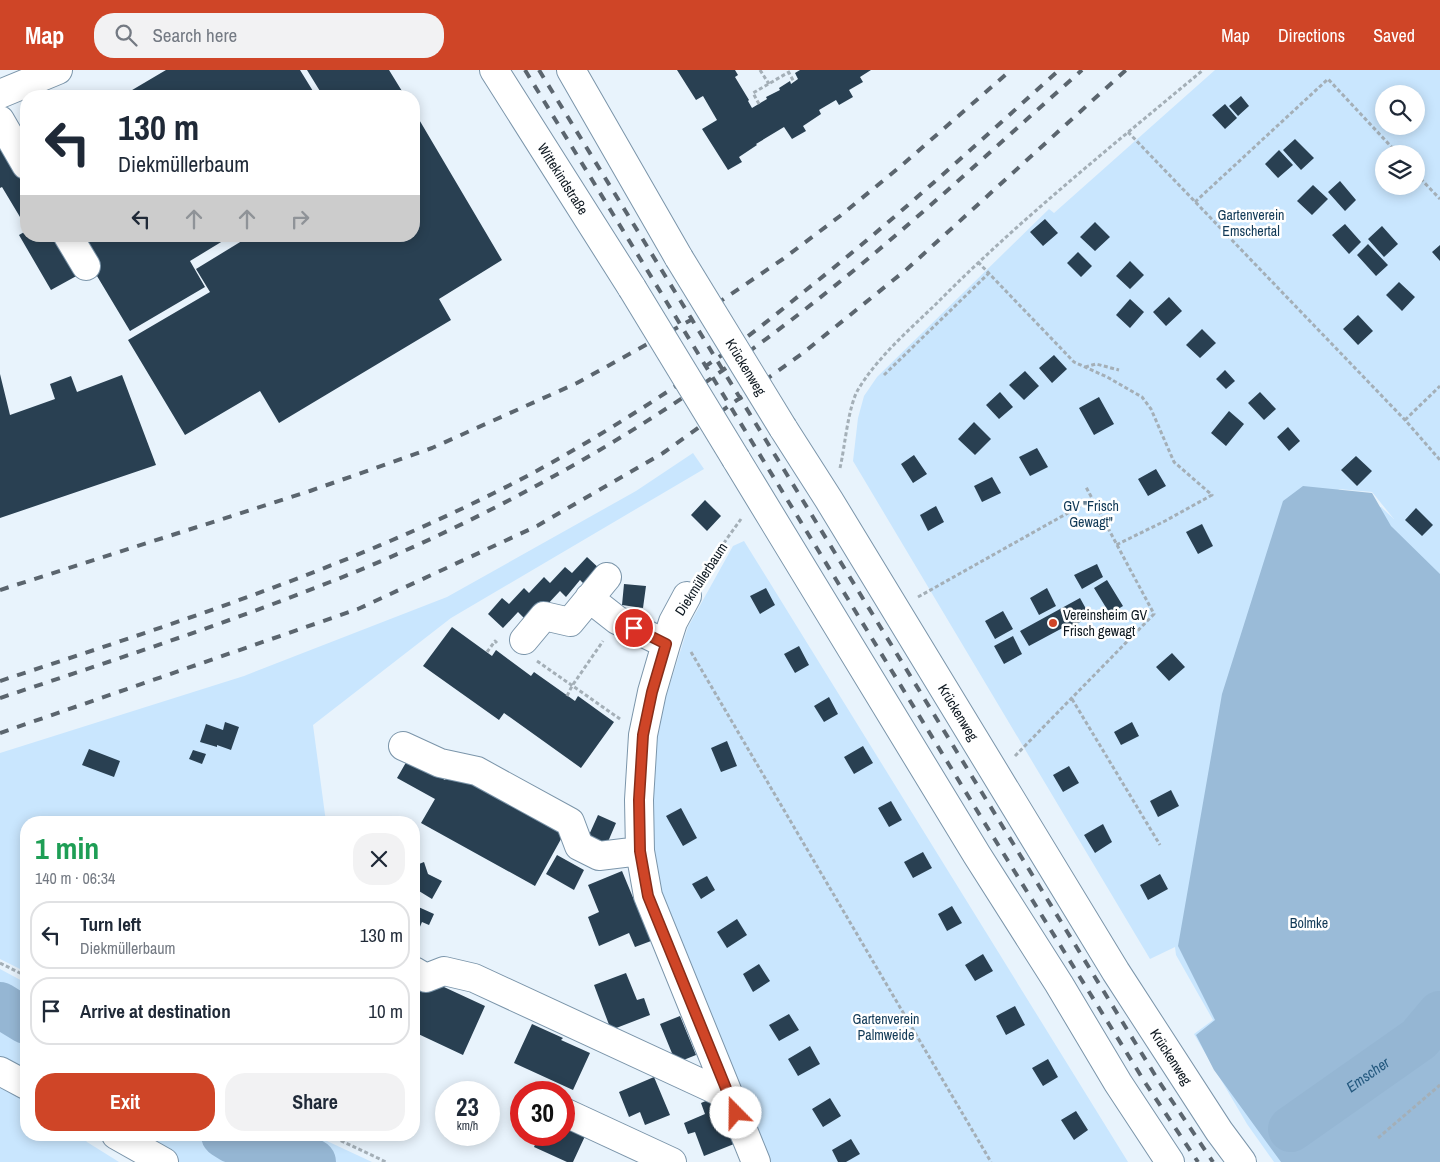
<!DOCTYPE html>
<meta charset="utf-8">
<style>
body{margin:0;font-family:"Archivo Narrow",sans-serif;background:#f2f2f3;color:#1f2937;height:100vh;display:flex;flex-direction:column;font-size:19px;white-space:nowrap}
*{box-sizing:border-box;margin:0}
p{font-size:16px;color:#747a83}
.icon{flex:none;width:28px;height:28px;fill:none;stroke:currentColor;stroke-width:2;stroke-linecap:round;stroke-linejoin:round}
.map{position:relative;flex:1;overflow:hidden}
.panel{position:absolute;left:20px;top:746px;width:400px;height:325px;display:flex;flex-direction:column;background:#fff;border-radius:20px;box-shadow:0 2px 12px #0003}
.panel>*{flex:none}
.guide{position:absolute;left:20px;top:20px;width:400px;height:152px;border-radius:20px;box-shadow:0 2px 12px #0003;background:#fff;color:#1f2937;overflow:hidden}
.fabs{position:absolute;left:1375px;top:15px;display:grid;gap:10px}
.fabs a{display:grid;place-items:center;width:50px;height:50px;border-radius:50%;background:#fff;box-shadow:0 2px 12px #0003;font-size:25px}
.speed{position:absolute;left:435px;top:1011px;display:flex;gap:10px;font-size:25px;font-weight:700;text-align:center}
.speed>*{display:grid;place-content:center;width:65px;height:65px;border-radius:50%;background:#fff;box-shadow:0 2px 12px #0003;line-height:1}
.speed small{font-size:12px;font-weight:400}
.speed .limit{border:8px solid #d22;background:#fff;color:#111}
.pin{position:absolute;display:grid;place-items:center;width:42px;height:42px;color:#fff;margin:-21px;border:2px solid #fff;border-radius:50%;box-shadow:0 1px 5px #0007}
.me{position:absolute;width:55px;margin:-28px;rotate:338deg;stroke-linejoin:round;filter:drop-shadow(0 0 4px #0008)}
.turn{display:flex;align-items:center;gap:18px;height:105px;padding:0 15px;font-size:22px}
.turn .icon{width:65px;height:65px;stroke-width:2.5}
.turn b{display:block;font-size:35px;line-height:42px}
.lanes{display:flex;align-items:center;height:48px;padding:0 15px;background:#0003;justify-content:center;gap:25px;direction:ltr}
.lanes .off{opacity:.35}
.round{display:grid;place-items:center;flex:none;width:52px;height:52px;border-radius:20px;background:#f2f2f3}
.headline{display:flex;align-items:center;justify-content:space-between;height:85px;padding:0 15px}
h1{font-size:30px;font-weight:700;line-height:38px;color:#1e9e55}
.primary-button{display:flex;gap:10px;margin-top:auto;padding:10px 15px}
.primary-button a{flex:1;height:58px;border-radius:20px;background:#cf4527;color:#fff;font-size:20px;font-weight:700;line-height:58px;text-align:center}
.primary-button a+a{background:#f2f2f3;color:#1f2937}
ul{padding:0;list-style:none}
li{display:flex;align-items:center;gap:15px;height:68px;margin:0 10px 8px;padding:0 5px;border:2px solid #e0e1e3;border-radius:20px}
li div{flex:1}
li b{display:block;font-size:19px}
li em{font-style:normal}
header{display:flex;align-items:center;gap:30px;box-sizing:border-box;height:70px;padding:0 25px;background:#cf4527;color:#fff}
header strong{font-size:24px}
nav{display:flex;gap:28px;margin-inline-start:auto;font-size:18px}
.search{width:350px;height:45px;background:#f2f2f3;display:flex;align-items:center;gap:12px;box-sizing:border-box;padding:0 18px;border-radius:20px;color:#747a83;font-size:19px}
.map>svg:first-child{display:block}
.green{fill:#c9e6fe;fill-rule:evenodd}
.forest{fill:#9abbd8}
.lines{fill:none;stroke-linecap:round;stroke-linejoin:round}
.river{stroke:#95b6d3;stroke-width:46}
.building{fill:#294052}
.minor-casing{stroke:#7b95aa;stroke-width:30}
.major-casing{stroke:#7b95aa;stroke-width:30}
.path{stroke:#a4afb7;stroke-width:3;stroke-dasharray:4 2.5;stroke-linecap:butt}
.minor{stroke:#fff;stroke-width:28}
.major{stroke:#fff;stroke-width:28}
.rail{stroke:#5b656e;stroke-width:4;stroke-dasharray:9 9;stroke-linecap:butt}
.major-bridge-casing{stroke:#7b95aa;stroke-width:30;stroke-linecap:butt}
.major-bridge{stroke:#fff;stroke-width:28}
.route-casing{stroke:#872d19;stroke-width:12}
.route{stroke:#cf4527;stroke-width:9}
.poi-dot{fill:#cf4527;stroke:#fff;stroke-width:2}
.labels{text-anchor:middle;stroke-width:5;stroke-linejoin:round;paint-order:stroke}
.street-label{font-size:14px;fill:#0e1820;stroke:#fff}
.park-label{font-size:14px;fill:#113956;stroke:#fff}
.poi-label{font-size:14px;fill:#0e1820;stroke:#fff;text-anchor:start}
.water-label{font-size:15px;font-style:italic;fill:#23587e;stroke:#fff}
</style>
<header>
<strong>Map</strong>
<div class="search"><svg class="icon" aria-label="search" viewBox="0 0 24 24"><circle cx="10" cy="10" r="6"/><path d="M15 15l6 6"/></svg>Search here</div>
<nav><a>Map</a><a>Directions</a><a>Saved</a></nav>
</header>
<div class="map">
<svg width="1440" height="1092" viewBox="0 0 1440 1092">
<rect width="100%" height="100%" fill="#e8f3fc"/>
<path class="green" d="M1215,0H1440V1092H1274L1247,1054L1194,964L1213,950L1176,885L1175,877L1150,889L853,391L858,348L864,326L877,307L1049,139L1054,143ZM1384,24H1416V56H1384ZM1384,84H1416V116H1384ZM1338,419L1372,422L1394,449L1381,437H1362Z
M693,383L704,399L451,548L313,655L326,752H26V902L0,889V683L244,606L447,527L636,421Z
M744,471L1128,1092H769L665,837L657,806L650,754L653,693L663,636L688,557L733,476Z
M0,899L26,913V1005L0,994Z
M0,1013L26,1027V1065H81L87,1072L119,1092H0Z
M135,1065H314L372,1092H179Z"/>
<path class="forest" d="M1303,416L1372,423L1391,456L1440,504V1092H1281L1214,1000L1196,965L1215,950L1178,876L1222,624L1283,431Z"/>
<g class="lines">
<g class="river">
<path d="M0,935L26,951"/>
<path id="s1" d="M1291,1059L1419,969L1440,944"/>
<path d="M224,1065L232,1070L307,1089L313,1092"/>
</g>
</g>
<path class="building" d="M166,0H300L316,26H122Z
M307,0H389L405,26H323Z
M677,0H735L738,5L735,7L749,30L748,31L752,38L767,29L766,27L780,20L779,18L790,11L791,14L798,9L795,3L800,0H871L860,7L863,12L849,20L853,27L839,35L836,30L819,40L821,44L803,56L806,61L792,69L784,57L756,74L757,75L739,87L742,92L728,100L702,59L717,50L703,26L696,30Z
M1241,26L1249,36L1238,46L1229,36Z
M1225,34L1237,48L1225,59L1212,45Z
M414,41L502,190L439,229L451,250L279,353L260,321L185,365L128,270L210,222L196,199L250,166H414Z
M1295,69L1314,88L1301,100L1283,80Z
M0,71L26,115V157L2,117L0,118Z
M1279,80L1293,95L1278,108L1265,94Z
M1340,111L1356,130L1345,141L1328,122Z
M1313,115L1328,129L1312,145L1297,131Z
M1045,149L1058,163L1043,176L1030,162Z
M1095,152L1110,167L1095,181L1080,167Z
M1345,154L1361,172L1349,184L1332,165Z
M1382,156L1398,174L1384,187L1368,169Z
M26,161V166H57L80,204L51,220L19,165Z
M73,166H231L190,191L205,217L130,261Z
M1368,174L1388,195L1376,206L1357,185Z
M1440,175V191L1432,182Z
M1078,182L1092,196L1081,207L1067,193Z
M1130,191L1144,205L1130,219L1116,206Z
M1399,212L1415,227L1402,241L1386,225Z
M1169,227L1182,241L1166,256L1153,242Z
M1130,229L1144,242L1130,258L1116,245Z
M1358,245L1373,261L1358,275L1343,259Z
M1202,259L1216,273L1200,288L1186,275Z
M1054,285L1067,299L1052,313L1039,298Z
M1225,300L1235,311L1226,319L1216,309Z
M1025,301L1039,316L1024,330L1009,315Z
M0,304L10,345L55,329L50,314L71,306L77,322L122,305L156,395L0,448Z
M1000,322L1013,337L999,349L986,335Z
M1260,322L1276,339L1264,350L1248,333Z
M1099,327L1114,354L1094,365L1079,338Z
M1229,341L1244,354L1226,376L1211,363Z
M974,352L991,369L975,385L958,369Z
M1288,357L1300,371L1289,381L1277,367Z
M1037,378L1048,397L1030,406L1019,387Z
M914,385L927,404L913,413L901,394Z
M1356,386L1372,401L1357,416L1341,400Z
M1156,399L1166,416L1148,426L1138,409Z
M992,407L1001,423L982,432L974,416Z
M705,430L721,446L707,461L691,445Z
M936,436L944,452L928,461L920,445Z
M1416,438L1433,455L1422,466L1405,450Z
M1202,454L1213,476L1198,484L1186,462Z
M587,487L602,501L587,517L580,510L566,527L560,521L545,537L539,532L524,548L518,542L503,558L488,544L502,528L509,534L524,518L529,523L544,507L550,513L565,497L572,503Z
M1097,494L1103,507L1082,519L1074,505Z
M1107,510L1123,536L1110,544L1094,518Z
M624,514L646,516L643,538L622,535Z
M766,518L775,535L760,544L750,526Z
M1047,518L1056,536L1039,545L1030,528Z
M1080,528L1090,546L1072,557L1070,554L1029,576L1020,561Z
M1003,541L1013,559L995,569L985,551Z
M452,557L492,586L496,580L531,606L534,602L575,631L578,626L614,652L581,698L504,643L499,650L423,596Z
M1013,566L1022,584L1004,594L994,576Z
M799,576L809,595L795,603L784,584Z
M1172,583L1185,597L1169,611L1156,597Z
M829,627L838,644L824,652L814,636Z
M225,652L239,657L231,680L217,675V677L200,672L206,654L223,660Z
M1132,652L1139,666L1121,675L1114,662Z
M727,671L737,696L721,702L711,678Z
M863,676L873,693L854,704L844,687Z
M89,679L120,691L114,707L82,695Z
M193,680L206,684L202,694L189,689Z
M408,689L445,710L453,697L566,760L535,816L421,753L435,729L397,708Z
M1069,696L1079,713L1063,722L1053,705Z
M1171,720L1179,736L1158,747L1150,731Z
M891,731L902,750L889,757L878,738Z
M681,738L697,768L683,776L666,746Z
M598,745L616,753L607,774L589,765Z
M1103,754L1112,772L1095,783L1084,765Z
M923,782L932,798L913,808L904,792Z
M557,785L584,800L574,820L546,804Z
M424,792L428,804L442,811L432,829L414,818V796Z
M622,801L651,871L635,877L629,863L599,876L588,847L599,842L588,815Z
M1160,804L1168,819L1148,830L1140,815Z
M707,806L715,820L701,829L692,814Z
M414,835L434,844L429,855L422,852L414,871Z
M952,836L962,853L947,861L938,844Z
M737,849L747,865L727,878L717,862Z
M983,884L993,901L975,911L965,895Z
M759,894L770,911L753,922L743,904Z
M626,903L637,930L644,928L650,945L611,960L594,915Z
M431,911L485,936L463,985L414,962V913Z
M1015,936L1025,955L1006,965L996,946Z
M789,944L799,960L779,971L769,955Z
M680,946L696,985L676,993L660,954Z
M532,954L563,968L561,970L590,983L573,1020L514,993Z
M810,976L820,994L798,1006L788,989Z
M1048,989L1058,1007L1043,1016L1032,998Z
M654,1007L670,1045L645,1055L640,1042L629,1047L619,1022Z
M531,1014L551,1022H527Z
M715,1027L734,1074L704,1086L695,1062L688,1064L684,1053L705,1044L701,1033Z
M830,1028L841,1046L823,1057L812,1039Z
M1076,1041L1088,1060L1074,1070L1061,1050Z
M564,1053L586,1064L573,1092H567L534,1077L539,1065H564Z
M851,1069L860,1084L846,1092H838L832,1080Z"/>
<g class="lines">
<defs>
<path id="minor" d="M0,24L58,0
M0,50L26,95
M68,166L86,196
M687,526L673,552L666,574L652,622L643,665L639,730L640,781L648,826L756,1092
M589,528L617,550L666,574
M524,570L544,546L570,552L607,507
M403,676L440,693L477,701L570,752L579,776L599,786L640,781
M414,901L426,908L444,901L474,908L729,1026
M0,1001L26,1015
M564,1042L672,1092
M116,1065L164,1092"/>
<g id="major">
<path id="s2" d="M494,0L632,218"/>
<path d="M571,0L679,188"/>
<path id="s3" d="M783,358L829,430L1116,902L1219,1061L1242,1092"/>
<path d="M736,389L977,785L1059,914L1118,1013L1170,1092"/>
</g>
</defs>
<use href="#minor" class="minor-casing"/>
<use href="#major" class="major-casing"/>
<path class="path" d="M760,0L769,14
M788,1L794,12
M759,34L753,23L789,2
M1128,62L1405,350L1440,390
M1416,104L1440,129
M1195,132L1328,9L1398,84
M978,192L1074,292L1107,307L1142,327L1151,339L1174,392L1212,425L1165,451L1116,475
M1085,297L1096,294L1119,300
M884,305L989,203
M1405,350L1440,316
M840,398C845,377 848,335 859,318C879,286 909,260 936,234C1019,150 1112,76 1203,0
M701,505L741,449
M918,527L1091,430
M487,582L495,571L497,573
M691,582L991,1092
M537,591L620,649
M567,626L572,616L603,571
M1072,629L1160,775
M1015,686L1154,544L1086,417
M0,893L26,906
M329,1065L386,1092
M1378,1068L1440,1015"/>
<use href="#minor" class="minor"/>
<use href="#major" class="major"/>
<path class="rail" d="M525,0L984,752L1146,1014L1198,1092
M539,0L1158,1010L1213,1092
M0,520L310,421L432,378L577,313L700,245L783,189L840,146L901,96L1011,0
M0,611C167,556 336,502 494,423C573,384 649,335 722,285C751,265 779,242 806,220C893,151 976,75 1059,0
M0,628C111,591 222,555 330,512C407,482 482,446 554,406C658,349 756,280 847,206C928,140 1004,69 1082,0
M0,663L358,539L537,456L663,383L803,283L907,199L1126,0"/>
<defs>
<g id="major-bridge">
<path id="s4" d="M679,188L783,358"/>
<path d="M632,218L736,389"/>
</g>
</defs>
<use href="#major-bridge" class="major-bridge-casing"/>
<use href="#major-bridge" class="major-bridge"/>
</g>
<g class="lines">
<defs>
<path id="route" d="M634,558L666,574L652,622L643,665L639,730L640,781L648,826L736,1043"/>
</defs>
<use href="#route" class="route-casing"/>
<use href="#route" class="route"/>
</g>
<circle class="poi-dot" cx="1053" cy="553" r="5"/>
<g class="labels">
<g class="street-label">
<text dy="5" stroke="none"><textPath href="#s2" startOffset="129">Wittekindstraße</textPath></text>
<text dy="5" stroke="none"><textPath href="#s4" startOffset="128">Krückenweg</textPath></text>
<text transform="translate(701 509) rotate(-57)" y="5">Diekmüllerbaum</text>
<text dy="5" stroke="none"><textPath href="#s3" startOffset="334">Krückenweg</textPath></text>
<text dy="5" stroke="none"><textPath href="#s3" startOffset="739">Krückenweg</textPath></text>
</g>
<g class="park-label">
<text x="1251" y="150">Gartenverein<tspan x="1251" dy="16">Emschertal</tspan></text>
<text x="1091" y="441">GV "Frisch<tspan x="1091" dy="16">Gewagt"</tspan></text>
<text x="1309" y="858">Bolmke</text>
<text x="886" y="954">Gartenverein<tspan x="886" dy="16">Palmweide</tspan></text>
</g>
<g class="poi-label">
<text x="1063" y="550">Vereinsheim GV<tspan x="1063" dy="16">Frisch gewagt</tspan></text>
</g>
<g class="water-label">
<text dy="5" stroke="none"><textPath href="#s1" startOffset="94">Emscher</textPath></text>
</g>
</g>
</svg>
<div class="fabs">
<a><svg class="icon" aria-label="search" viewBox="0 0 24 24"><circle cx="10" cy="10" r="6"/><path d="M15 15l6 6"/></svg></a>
<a><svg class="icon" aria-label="layers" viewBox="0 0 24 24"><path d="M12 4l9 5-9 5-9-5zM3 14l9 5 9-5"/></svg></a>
</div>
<div class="speed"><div>23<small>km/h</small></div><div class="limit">30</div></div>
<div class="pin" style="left:634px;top:558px;background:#d93025"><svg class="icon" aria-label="arrive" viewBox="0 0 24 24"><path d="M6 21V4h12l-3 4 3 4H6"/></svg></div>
<svg class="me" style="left:736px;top:1043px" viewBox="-20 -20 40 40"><circle r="19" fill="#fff"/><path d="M0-13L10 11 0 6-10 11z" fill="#cf4527"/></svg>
<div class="guide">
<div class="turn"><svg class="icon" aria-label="left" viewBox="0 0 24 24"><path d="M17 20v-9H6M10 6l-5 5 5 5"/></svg><div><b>130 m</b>Diekmüllerbaum</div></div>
<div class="lanes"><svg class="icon" aria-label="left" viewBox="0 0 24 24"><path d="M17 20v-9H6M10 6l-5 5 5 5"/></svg><svg class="icon off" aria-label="ahead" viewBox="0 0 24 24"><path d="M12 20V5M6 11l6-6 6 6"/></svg><svg class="icon off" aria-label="ahead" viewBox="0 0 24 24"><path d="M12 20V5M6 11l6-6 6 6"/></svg><svg class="icon off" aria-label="right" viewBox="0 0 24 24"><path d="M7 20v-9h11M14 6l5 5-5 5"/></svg></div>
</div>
<section class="panel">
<div class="headline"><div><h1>1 min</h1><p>140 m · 06:34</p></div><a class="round"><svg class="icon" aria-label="close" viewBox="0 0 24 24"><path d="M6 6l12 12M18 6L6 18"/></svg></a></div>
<ul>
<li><svg class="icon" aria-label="left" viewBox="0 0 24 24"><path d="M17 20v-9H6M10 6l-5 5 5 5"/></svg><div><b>Turn left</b><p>Diekmüllerbaum</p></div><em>130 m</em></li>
<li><svg class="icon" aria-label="arrive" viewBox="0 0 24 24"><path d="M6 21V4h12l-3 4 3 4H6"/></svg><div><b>Arrive at destination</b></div><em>10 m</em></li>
</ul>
<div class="primary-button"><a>Exit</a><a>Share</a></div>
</section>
</div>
